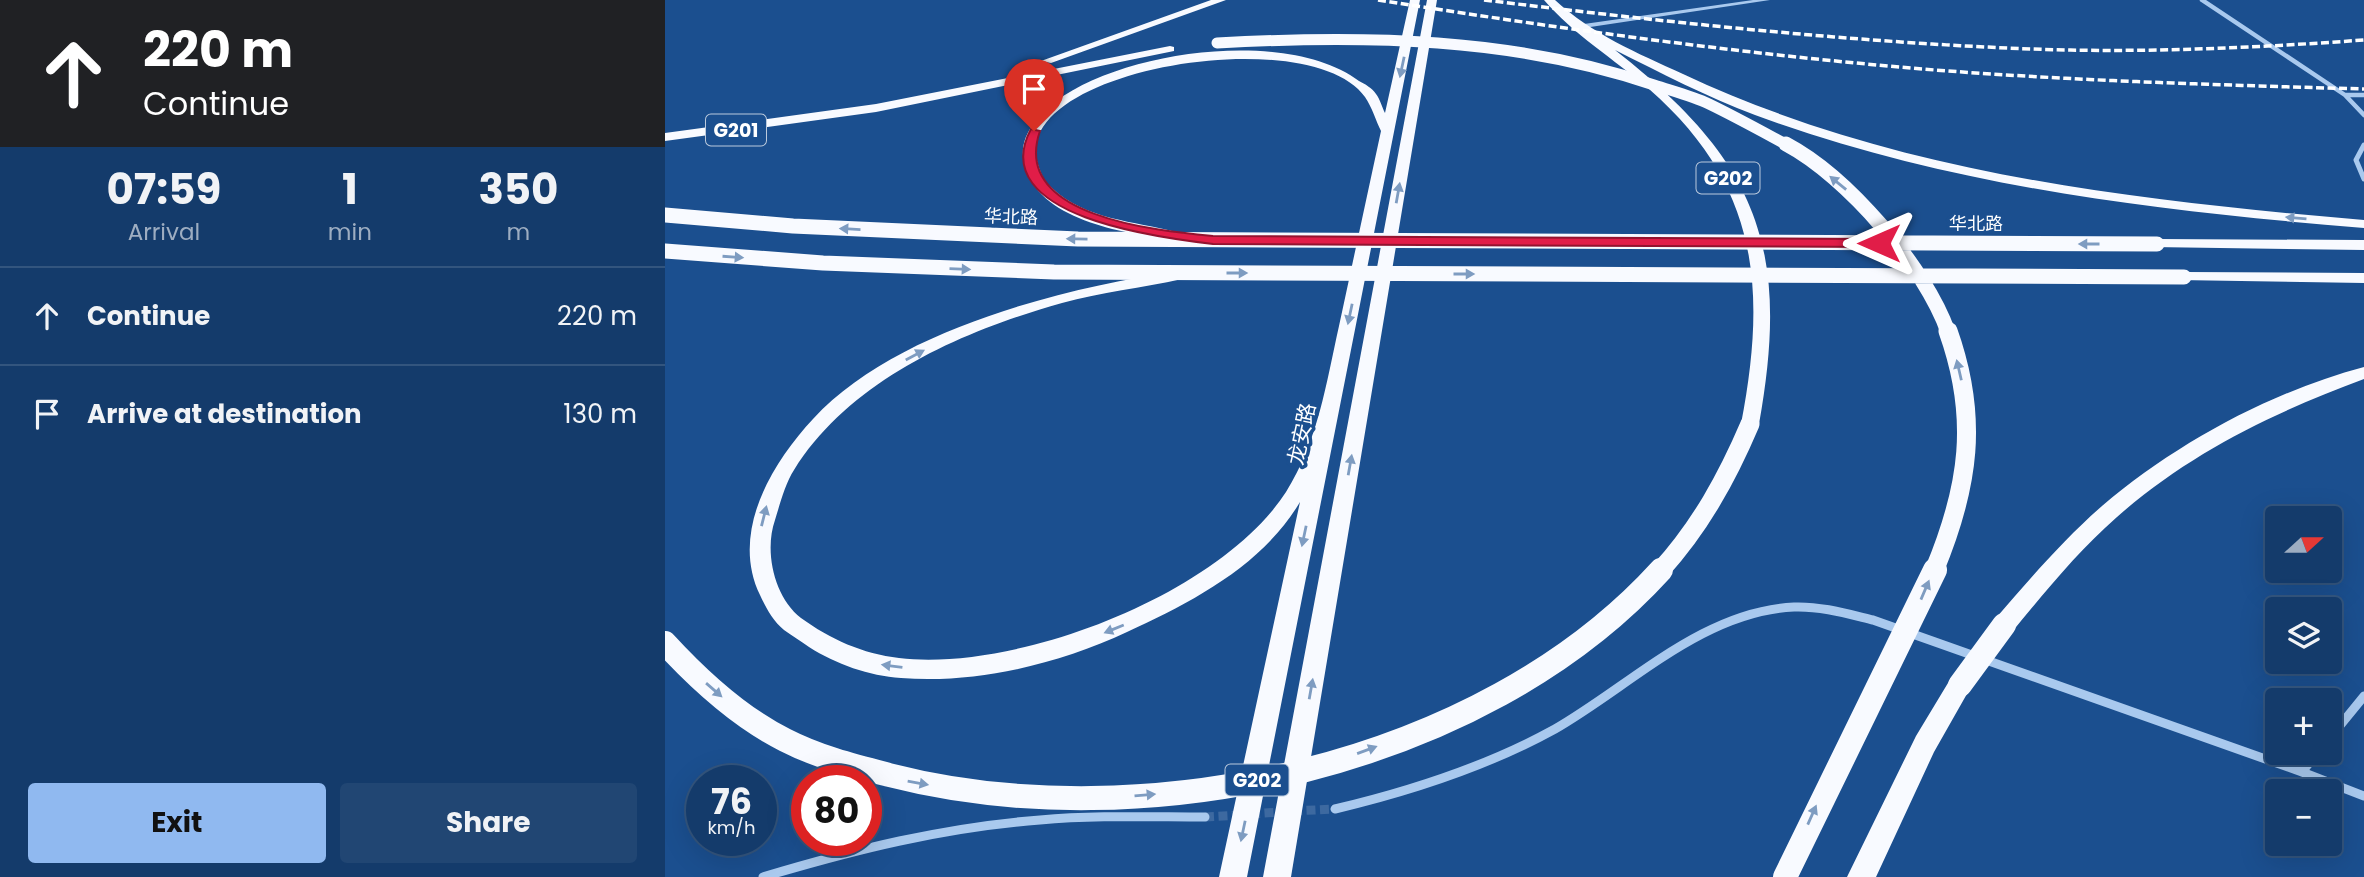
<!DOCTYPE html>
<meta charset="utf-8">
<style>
body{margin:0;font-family:Poppins,"Noto Sans SC",sans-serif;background:#214673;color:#f1f3f6;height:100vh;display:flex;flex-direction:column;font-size:26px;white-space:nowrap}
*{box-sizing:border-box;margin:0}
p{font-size:23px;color:#9dadc1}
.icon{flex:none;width:38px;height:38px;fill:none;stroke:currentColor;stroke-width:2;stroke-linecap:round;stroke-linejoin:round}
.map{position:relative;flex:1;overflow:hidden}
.details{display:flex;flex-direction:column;background:#143b6b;width:665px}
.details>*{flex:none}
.banner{background:#202124;color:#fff;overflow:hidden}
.needle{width:46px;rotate:69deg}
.tools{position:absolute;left:1600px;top:506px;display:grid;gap:14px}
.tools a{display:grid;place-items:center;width:77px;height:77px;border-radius:7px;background:#143b6b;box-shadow:0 7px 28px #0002,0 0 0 2px #33557e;font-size:35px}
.speed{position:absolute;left:21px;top:765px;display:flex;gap:14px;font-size:35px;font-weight:700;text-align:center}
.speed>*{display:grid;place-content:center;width:91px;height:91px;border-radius:50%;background:#143b6b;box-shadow:0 7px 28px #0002,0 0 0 2px #33557e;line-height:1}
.speed small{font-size:18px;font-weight:400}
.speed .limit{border:10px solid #d22;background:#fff;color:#111}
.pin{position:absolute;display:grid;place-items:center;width:60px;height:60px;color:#fff;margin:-72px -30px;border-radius:50% 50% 50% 0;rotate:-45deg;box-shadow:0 0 7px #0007}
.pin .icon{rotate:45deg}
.me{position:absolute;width:77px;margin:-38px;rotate:270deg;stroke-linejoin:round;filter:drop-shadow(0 0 5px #0008)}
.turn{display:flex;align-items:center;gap:24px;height:147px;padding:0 28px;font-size:32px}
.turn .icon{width:91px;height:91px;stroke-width:2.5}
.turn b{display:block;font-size:49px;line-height:60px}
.eta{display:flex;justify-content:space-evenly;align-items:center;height:119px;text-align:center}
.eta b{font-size:42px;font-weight:700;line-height:49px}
.action{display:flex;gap:14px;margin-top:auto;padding:14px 28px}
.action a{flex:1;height:80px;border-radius:7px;background:#90b9f0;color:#111;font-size:28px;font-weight:700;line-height:80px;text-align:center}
.action a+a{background:#214673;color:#f1f3f6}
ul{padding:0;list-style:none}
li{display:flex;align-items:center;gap:21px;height:98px;padding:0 28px;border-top:2px solid #33557e}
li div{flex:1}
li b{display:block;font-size:26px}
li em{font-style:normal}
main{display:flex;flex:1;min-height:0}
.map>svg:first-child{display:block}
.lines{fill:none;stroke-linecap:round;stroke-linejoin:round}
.minor-tunnel{stroke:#3d69a0;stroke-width:9;stroke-dasharray:9 4.5;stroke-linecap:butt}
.minor-far2{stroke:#a9c9ee;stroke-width:4.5}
.minor-far1{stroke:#a9c9ee;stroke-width:5}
.minor{stroke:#a9c9ee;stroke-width:9}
.tertiary{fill:#a9c9ee;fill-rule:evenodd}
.trunk{fill:#f8faff;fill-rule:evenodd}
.rail{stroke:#fff;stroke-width:3.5;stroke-dasharray:8 3.5;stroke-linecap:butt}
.trunk-bridge-far3{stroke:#f8faff;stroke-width:11}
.trunk-bridge-far2{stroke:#f8faff;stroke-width:15}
.trunk-bridge-far1{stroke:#f8faff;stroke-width:19}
.trunk-bridge{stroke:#f8faff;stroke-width:24}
.oneway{fill:#7e9cc1}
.route{fill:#e11d48;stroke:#92132f;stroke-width:2}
.labels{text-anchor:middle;stroke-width:7;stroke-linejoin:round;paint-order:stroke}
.far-street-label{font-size:18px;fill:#fff;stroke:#1b4f8f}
.shield{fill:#1b4f8f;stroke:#bbcadd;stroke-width:2}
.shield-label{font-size:19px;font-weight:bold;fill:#fff}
.street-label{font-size:21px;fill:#fff;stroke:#1b4f8f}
</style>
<main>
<section class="details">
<div class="banner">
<div class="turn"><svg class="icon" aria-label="ahead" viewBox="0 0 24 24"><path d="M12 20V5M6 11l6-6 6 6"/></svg><div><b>220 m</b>Continue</div></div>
</div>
<div class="eta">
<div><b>07:59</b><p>Arrival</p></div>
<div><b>1</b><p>min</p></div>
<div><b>350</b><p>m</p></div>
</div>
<ul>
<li><svg class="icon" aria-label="ahead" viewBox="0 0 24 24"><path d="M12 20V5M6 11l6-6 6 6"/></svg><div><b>Continue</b></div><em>220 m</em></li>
<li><svg class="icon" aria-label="arrive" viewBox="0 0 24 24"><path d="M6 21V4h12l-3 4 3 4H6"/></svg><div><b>Arrive at destination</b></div><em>130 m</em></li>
</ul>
<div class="action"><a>Exit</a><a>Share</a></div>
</section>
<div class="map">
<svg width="1699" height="877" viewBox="0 0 1699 877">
<rect width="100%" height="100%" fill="#1b4f8f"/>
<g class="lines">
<path class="minor-tunnel" d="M628,811L670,809
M586,814L616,812
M540,817L575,815"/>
<path class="minor-far2" d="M1537,0L1680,95L1699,115
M1681,95H1699"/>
<path class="minor-far1" d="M1699,145L1691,160L1699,179"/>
<path class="minor" d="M1664,739L1699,696
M1637,772L1699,796
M670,809C746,791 821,767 890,729C965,686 1038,611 1129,607C1156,606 1183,614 1208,620L1637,772L1653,752
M98,877C188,850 280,827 375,820C430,815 485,817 540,817"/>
<path class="tertiary" d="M1088,0H1105L912,29L909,27L912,25Z"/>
<path class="trunk" d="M546,0H561L386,63L376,61Z
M745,0H755L582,877H554L635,502C597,566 527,602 462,632C393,664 312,684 236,678C204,676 171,664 144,647C136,641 127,636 119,630C108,621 101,608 95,595C65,533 106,464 148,419C230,330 396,289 511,271L519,276L517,279C477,288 436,292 397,303C298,331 186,379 129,470C120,484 115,504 110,520C99,551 109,597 136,618C165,639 198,654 234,658C353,672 555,594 621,492C653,441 661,384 674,326C688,261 702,196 716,131C711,121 707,107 700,97C645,20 348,69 372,161C375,171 378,181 387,188C421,220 469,221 511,232V238L506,240C457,232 373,221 359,163C353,137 372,116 391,101C460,50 623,28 694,81C700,84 707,88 711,94C715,99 717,107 720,113Z
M762,0H772L626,877H598Z
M879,0H890C927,34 972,53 1018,74C1231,174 1467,200 1699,220V228C1493,211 1285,187 1090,115C1042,97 996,73 950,50C1092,161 1126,247 1094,424L1092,429H1078L1076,424C1102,289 1094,185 984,89C949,59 908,34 879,0Z
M505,46L509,47V51L211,112L0,141V133L211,104Z
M1492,239L1699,240V250L1487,247L1484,244Z
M1519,272L1699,273V283L1513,280V274Z
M1699,367V379C1610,412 1524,453 1452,517C1413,551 1380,592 1347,632L1339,634L1331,632L1327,625L1331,618C1364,580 1398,540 1437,506C1510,444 1605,392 1699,367Z
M1295,675L1304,678L1307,685L1269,752L1211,877H1182L1251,736L1286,678Z"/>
<path class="rail" d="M713,0C898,29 1083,55 1270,70C1413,81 1556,85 1699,89
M819,0C1001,22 1183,42 1366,49C1477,53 1588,48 1699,40"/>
<path class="trunk-bridge-far3" d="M552,43C699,35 848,37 989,85C1007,91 1027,96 1044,104C1071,117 1098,132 1124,146"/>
<path class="trunk-bridge-far2" d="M1121,144C1183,177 1260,267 1283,332
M0,215L128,226L413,239L1492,244
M0,251L158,263L389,272L1519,277"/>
<path class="trunk-bridge-far1" d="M995,571C1035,527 1062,478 1085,424
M1269,571C1304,487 1314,418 1283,331"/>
<path class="trunk-bridge" d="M0,643C34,680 74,717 120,740C153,757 189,766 224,775C477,840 817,767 996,570
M1295,685L1339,625
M1120,877L1270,570"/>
</g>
<defs><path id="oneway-solid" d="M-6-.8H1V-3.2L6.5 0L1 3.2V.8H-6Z" transform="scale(1.75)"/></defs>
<g class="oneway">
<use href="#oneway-solid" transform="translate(737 67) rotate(102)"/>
<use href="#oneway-solid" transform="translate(1173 183) rotate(-141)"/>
<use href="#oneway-solid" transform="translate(733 193) rotate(-80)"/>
<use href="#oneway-solid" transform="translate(1631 218) rotate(-175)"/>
<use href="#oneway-solid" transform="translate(185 229) rotate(-177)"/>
<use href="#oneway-solid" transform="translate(412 239) rotate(-179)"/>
<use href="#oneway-solid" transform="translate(1424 244) rotate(-180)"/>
<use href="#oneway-solid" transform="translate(68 257) rotate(4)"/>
<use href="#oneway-solid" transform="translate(295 269) rotate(2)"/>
<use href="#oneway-solid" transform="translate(572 273)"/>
<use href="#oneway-solid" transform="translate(799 274)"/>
<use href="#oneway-solid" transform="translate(685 314) rotate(102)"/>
<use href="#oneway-solid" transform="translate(250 355) rotate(-28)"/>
<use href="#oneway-solid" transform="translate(1294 370) rotate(-103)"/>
<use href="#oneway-solid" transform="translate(685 465) rotate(-80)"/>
<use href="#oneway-solid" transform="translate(99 516) rotate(-76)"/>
<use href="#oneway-solid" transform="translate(639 536) rotate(102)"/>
<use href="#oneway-solid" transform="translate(1260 590) rotate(-67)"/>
<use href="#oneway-solid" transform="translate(449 629) rotate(158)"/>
<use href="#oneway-solid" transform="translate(227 666) rotate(-173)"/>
<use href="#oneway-solid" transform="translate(646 689) rotate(-80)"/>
<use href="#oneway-solid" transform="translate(49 690) rotate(41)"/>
<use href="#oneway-solid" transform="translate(702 750) rotate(-20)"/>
<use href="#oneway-solid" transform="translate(253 783) rotate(10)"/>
<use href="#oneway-solid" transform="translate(480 795) rotate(-5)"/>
<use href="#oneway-solid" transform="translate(1147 815) rotate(-66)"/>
<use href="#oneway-solid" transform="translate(578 831) rotate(102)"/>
</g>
<path class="route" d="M366,129L375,131C345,217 493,231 548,236L1214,239L1221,243L1214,247L548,244C497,238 319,217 366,129Z"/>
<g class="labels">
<g class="far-street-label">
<text transform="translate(346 217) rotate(2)" y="6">华北路</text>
<text x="1311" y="230">华北路</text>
</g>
<g class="shield">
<rect x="41" y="114.5" width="60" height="31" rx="5"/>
<rect x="1031.5" y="162.5" width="63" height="31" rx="5"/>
<rect x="560.5" y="764.5" width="63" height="31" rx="5"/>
</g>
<g class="shield-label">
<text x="71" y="137">G201</text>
<text x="1063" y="185">G202</text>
<text x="592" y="787">G202</text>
</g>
<g class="street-label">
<text transform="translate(637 434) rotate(-78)" y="7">龙安路</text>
</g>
</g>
</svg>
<div class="tools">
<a><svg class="needle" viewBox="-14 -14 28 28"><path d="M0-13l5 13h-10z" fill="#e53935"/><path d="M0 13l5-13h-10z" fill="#9dadc1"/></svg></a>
<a><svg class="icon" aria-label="layers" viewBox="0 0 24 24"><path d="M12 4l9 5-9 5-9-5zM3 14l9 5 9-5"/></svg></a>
<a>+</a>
<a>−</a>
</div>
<div class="speed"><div>76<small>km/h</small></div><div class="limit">80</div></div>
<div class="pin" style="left:369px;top:131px;background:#d93025"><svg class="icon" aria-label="arrive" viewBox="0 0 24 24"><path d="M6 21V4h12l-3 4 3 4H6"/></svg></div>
<svg class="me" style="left:1214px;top:243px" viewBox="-20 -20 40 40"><path d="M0-17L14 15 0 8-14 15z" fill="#e11d48" stroke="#fff" stroke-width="4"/></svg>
</div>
</main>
